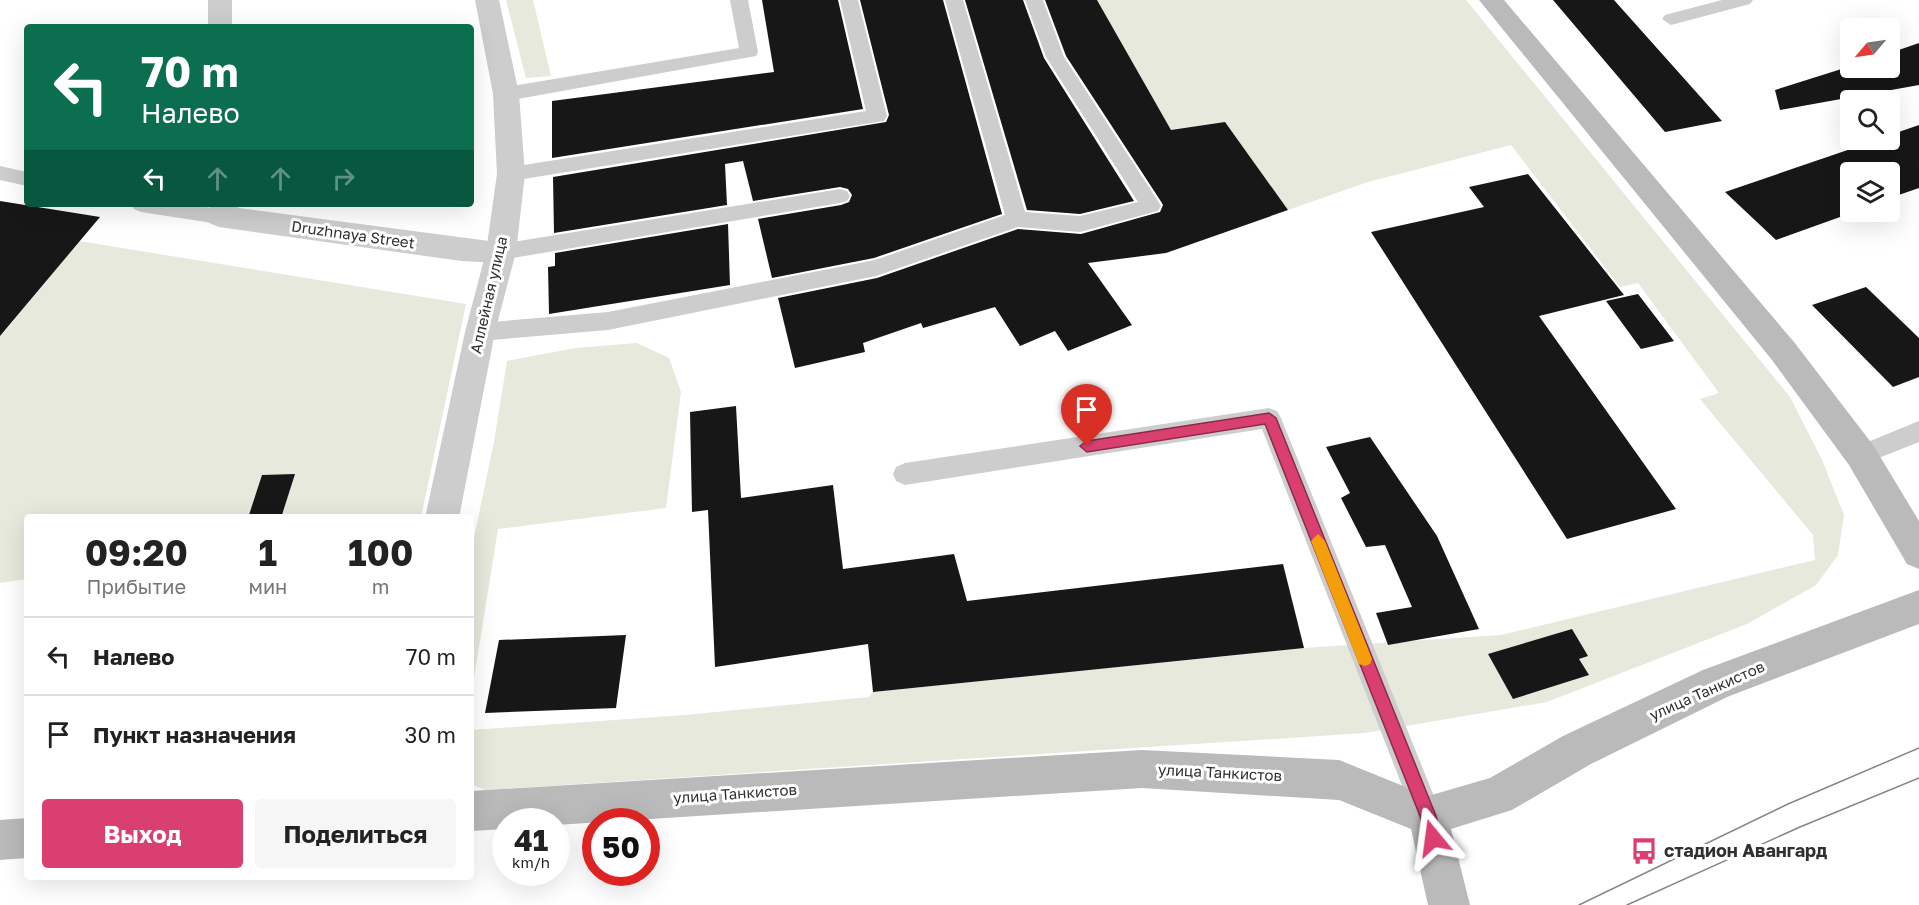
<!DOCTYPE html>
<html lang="ru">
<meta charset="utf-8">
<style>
body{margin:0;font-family:"Golos Text",sans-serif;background:#f6f6f6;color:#222;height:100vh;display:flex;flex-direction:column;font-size:22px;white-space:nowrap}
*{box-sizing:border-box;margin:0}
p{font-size:20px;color:#767676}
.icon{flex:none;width:33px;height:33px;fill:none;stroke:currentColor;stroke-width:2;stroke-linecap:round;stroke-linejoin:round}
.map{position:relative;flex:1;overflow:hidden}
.panel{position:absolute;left:24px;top:514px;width:450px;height:366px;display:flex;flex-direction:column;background:#fff;border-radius:6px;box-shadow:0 6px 24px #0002}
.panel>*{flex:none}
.top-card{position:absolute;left:24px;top:24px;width:450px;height:183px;border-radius:6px;box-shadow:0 6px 24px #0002;background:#0b6e4f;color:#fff;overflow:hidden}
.needle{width:39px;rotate:241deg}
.fabs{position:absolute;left:1840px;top:18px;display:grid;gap:12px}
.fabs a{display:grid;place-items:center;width:60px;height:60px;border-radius:6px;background:#fff;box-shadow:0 6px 24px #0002;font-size:30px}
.speed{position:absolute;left:492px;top:808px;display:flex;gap:12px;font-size:30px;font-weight:700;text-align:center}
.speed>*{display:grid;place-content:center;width:78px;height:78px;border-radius:50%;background:#fff;box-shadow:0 6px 24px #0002;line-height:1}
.speed small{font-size:15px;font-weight:400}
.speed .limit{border:9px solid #d22;background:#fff;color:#111}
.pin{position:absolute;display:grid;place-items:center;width:51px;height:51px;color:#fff;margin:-62px -26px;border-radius:50% 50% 50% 0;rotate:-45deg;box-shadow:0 0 6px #0007}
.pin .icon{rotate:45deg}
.me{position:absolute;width:66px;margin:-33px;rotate:344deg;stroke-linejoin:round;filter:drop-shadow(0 0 4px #0008)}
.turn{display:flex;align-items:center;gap:21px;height:126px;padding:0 18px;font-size:27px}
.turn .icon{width:78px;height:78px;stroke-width:2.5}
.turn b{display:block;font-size:42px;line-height:51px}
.lanes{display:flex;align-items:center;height:57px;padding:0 18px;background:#0003;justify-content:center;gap:30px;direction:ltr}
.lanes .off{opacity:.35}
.eta{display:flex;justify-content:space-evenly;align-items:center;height:102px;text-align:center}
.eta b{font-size:36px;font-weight:700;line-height:42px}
.primary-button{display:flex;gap:12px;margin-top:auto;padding:12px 18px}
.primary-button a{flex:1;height:69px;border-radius:6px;background:#d94070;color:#fff;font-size:24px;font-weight:700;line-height:69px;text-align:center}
.primary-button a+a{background:#f6f6f6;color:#222}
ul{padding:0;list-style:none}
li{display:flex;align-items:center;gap:18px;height:78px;padding:0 18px;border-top:2px solid #e0e0e0}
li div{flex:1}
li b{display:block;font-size:22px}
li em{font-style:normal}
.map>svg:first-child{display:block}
.green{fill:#e6e9dc}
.building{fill:#171717}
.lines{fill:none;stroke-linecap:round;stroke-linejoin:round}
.service{fill:#cdcdcd;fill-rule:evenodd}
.minor{fill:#cdcdcd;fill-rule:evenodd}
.tertiary{fill:#cdcdcd;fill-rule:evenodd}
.secondary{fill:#bababa;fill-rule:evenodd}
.tram{stroke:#858585;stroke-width:1.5}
.route{fill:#d94070;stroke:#8d2a49;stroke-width:1.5}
.slow{fill:#f59e0b}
.labels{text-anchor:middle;stroke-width:6;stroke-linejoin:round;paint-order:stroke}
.street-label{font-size:15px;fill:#303030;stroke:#fff}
.near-poi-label{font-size:18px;font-weight:bold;fill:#303030;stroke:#fff;text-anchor:start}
</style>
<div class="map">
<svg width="1919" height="905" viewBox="0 0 1919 905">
<rect width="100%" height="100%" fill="#fff"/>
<path class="green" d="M506,0H533L551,76L526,78Z
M1097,0H1466L1790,397L1822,460L1844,515L1838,555L1816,585L1747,624L1547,702L1365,733L485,790L471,784V730L685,715L869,697L873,692L1304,648L1501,635L1815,560L1813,535L1700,399L1719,393L1638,283L1620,287L1511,145L1368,182L1288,210L1171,130Z
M79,241L466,304L421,517L27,518V579L0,583V330L5,331Z
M637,343L669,358L681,392L666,508L498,529L471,697V552L494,442L507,361L575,348Z"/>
<path class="building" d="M762,0H838L863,109L552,158V101L774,72Z
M860,0H943L1002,214L874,258L772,278L758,219L841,205L849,202L852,195L848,189L840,187L753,201L743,161L725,164L727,205L554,233L553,177L886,122L889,115Z
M965,0H1023L1044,58L1134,201L1080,214L1027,210Z
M1045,0H1097L1171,130L1225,122L1288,210L1166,253L1088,263L1132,325L1068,351L1055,331L1020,346L995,307L923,328L921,323L863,343L865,352L795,368L778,298L877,278L1018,229L1081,234L1160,212L1163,205L1160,200L1066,56Z
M1553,0H1614L1722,121L1665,132Z
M1919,43V85L1780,110L1775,90L1851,66L1890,68V53Z
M1919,125V188L1890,198V172H1851V212H1854L1776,240L1725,192L1877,140H1890V135Z
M1528,174L1624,295L1539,316L1676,509L1567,539L1371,232L1484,207L1469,187Z
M0,201L100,217L0,336Z
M728,224L730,285L549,314L548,267L555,266V253Z
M1866,287L1919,338V377L1893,387L1812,305Z
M1638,294L1674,341L1641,349L1606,301Z
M736,406L741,498L833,485L843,569L954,554L967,601L1283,564L1304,648L873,692L868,644L715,667L708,510L692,512L690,412Z
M1370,437L1437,536L1479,629L1388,645L1376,613L1412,607L1385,545L1366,547L1341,498L1350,493L1326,447Z
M295,474L281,518H248L262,475Z
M1572,629L1588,656L1579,659L1589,675L1513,699L1488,654Z
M626,635L616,708L485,713L499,640Z"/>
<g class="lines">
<path class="service" d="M730,0H748L758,52L756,56L506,101L499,99L496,94L499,89L506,87L739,48Z
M840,0H858L887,116L884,121L511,181L504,179L501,174L504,169L511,167L866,111Z
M945,0H963L1025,212L1080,216L1138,202L1046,57L1025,0H1043L1064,57L1158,201L1161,206L1158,211L1080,232L1018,227L876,276L608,330L480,341L472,338L469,332L472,326L480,323L608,312L875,260L1005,215Z
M1722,0H1753L1750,4L1671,25L1662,19L1665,15Z
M0,166L27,172V186L0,180Z
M840,189L847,191L850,196L847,201L840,203L501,260L493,258L490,252L493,246L501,244Z
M131,204H191L226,211L229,216L226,221L219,224L141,212L134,209Z
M1269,408L1277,411L1281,418L1442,816L1438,826L1428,830L1418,826L1262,429L905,485L896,481L893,474L896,467L905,463Z
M1919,421V442L1861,465L1853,462L1849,455L1853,448Z"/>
<path class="minor" d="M208,0H232V27H208Z
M212,204H240L238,208L511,244L516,252L511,260L501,263L461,261L219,227L209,223L205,216Z"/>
<path class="tertiary" d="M475,0H499L519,94L525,174L516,252L495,332L459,518H425L465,332L486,252L497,174L493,94Z"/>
<path class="secondary" d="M1479,0H1504L1794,342L1873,445L1919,521V569L1907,564L1849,465L1772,360Z
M1919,590V624L1727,697L1591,764L1512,810L1451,829L1470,905H1428L1411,829L1339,800L1142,788L556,825V822H506V829L471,831V791L1142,750L1339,760L1428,796L1490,778L1563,736L1703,670Z
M27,818V858L0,860V820Z"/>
<path class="tram" d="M1579,905L1788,804L1919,748
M1627,905L1800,827L1919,778"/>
</g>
<path class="route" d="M1269,413L1276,418L1436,816L1441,838L1439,844L1433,846L1427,844L1420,816L1265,424L1087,452L1080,446L1087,441Z"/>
<path class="slow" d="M1318,534L1325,541L1372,659L1370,664L1365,666L1359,664L1357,659L1311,541Z"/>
<defs>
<symbol id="bus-bare" viewBox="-9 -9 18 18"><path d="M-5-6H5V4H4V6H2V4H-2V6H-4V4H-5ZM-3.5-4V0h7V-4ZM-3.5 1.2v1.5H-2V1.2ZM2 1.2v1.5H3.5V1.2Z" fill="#d94070" stroke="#fff" stroke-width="2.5" paint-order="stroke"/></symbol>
</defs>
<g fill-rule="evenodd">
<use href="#bus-bare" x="1625" y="832" width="38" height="38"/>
</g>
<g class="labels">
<g class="street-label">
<text transform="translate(353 235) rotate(8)" y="5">Druzhnaya Street</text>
<text transform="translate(489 295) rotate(-77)" y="5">Аллейная улица</text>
<text transform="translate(1707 691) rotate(-24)" y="5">улица Танкистов</text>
<text transform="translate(1220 773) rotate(3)" y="5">улица Танкистов</text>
<text transform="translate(735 794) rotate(-4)" y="5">улица Танкистов</text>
</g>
<g class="near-poi-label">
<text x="1664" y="857">стадион Авангард</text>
</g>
</g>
</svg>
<div class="fabs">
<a><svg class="needle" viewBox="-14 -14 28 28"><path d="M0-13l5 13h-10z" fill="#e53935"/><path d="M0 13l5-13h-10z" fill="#767676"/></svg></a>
<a><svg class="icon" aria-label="search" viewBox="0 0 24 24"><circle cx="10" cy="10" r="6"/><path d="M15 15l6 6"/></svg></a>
<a><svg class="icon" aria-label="layers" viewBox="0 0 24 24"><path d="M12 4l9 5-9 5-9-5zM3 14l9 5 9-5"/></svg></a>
</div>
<div class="speed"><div>41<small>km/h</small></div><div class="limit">50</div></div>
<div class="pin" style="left:1087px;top:446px;background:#d93025"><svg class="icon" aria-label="arrive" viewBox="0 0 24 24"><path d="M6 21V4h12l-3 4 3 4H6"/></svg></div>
<svg class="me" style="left:1433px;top:838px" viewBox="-20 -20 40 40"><path d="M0-17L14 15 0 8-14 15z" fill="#d94070" stroke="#fff" stroke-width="4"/></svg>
<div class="top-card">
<div class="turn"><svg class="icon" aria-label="left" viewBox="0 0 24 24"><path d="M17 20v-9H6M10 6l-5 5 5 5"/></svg><div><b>70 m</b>Налево</div></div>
<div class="lanes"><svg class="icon" aria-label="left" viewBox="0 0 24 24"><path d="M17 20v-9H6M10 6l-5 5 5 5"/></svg><svg class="icon off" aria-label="ahead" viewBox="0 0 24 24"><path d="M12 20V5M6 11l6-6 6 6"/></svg><svg class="icon off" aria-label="ahead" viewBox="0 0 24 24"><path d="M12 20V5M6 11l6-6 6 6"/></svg><svg class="icon off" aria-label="right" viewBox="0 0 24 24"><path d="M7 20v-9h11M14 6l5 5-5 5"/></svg></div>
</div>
<section class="panel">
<div class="eta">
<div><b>09:20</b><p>Прибытие</p></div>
<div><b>1</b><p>мин</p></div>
<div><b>100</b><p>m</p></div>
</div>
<ul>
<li><svg class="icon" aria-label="left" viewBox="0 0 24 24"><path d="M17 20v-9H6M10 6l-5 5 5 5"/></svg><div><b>Налево</b></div><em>70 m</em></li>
<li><svg class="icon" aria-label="arrive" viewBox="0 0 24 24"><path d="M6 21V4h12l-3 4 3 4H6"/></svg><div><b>Пункт назначения</b></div><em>30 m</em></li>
</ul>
<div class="primary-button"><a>Выход</a><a>Поделиться</a></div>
</section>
</div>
